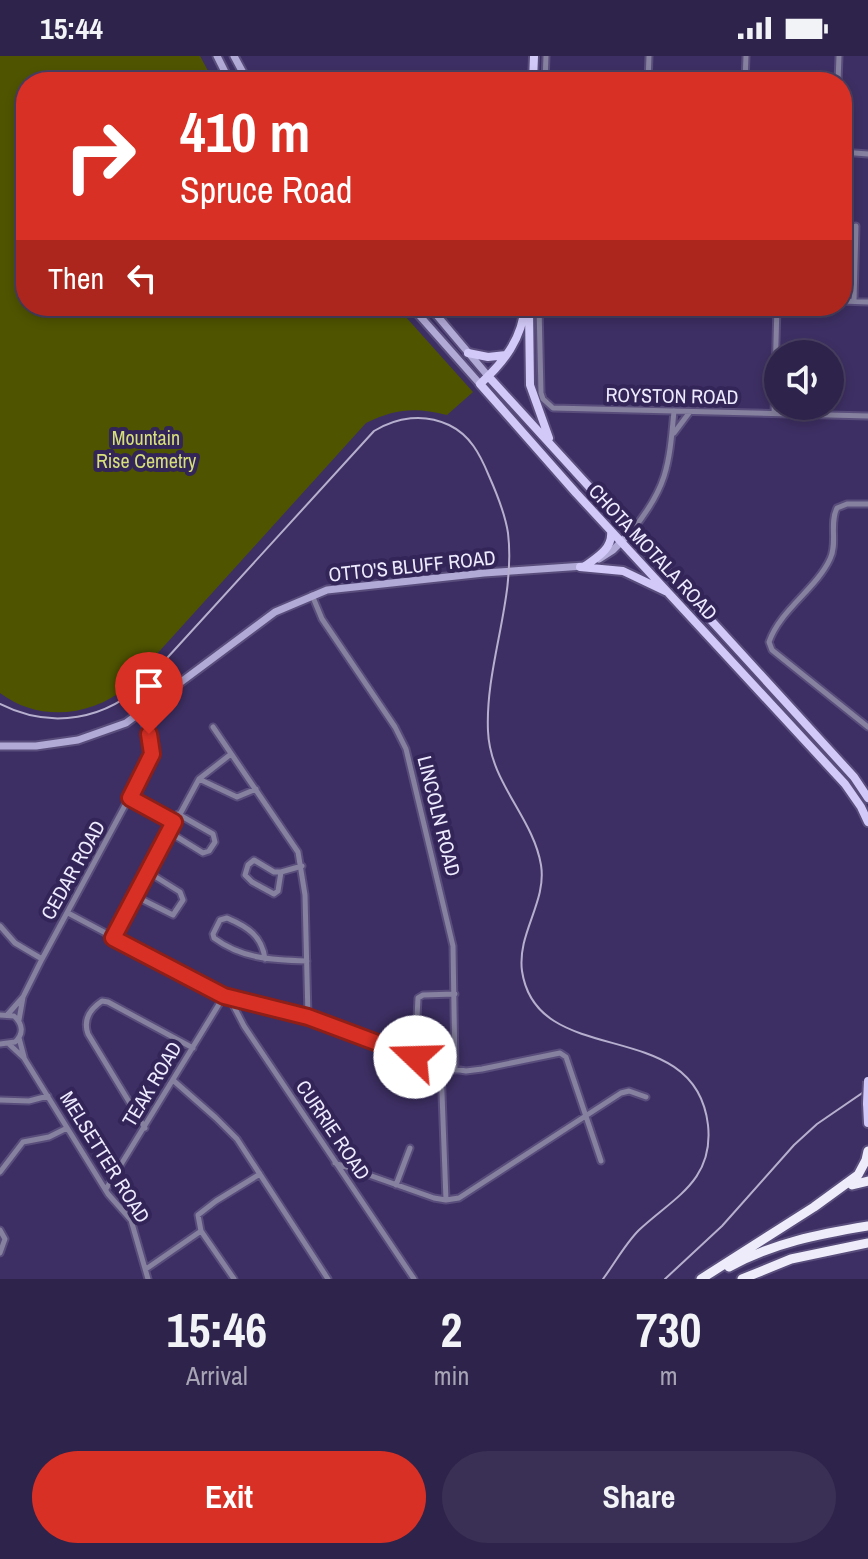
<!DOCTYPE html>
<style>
body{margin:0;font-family:"Archivo Narrow",sans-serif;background:#3a2f54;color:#f1f3f6;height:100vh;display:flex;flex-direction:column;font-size:30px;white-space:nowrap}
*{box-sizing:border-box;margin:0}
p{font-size:26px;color:#a7a4b5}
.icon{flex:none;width:44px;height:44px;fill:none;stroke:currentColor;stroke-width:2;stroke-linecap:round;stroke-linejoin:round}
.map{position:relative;height:1223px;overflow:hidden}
.side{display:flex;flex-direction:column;background:#2e234a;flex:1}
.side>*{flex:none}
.hud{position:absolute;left:16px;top:16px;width:836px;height:244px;border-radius:32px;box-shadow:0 4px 12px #0003,0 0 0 2px #494062;background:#d93025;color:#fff;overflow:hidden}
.buttons{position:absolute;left:764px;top:284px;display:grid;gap:16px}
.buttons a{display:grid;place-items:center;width:80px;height:80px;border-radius:50%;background:#2e234a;box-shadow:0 4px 12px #0003,0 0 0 2px #494062;font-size:40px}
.pin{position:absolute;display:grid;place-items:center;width:68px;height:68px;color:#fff;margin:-82px -34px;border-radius:50% 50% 50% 0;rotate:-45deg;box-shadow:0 0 8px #0007}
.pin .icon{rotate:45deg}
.me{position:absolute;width:88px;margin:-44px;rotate:291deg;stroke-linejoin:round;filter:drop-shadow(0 0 6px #0008)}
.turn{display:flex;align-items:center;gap:28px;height:168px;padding:0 32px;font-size:36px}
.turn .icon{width:104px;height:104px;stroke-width:2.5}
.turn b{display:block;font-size:56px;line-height:68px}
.then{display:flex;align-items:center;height:76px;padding:0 32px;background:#0003;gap:16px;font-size:30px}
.eta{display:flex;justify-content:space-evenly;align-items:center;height:136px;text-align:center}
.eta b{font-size:48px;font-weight:800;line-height:56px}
.action{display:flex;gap:16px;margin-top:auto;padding:16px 32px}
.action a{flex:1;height:92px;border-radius:48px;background:#d93025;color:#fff;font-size:32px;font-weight:800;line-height:92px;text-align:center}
.action a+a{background:#3a2f54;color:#f1f3f6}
.status{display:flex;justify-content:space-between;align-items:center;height:56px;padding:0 40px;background:#2e234a;direction:ltr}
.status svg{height:22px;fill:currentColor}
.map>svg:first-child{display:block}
.green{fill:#4f5401}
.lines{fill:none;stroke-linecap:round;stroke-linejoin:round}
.street-casing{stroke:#594d7c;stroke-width:9}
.secondary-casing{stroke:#594d7c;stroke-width:11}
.primary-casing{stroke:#594d7c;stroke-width:12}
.highway-casing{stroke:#594d7c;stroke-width:13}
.street{stroke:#86819e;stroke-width:5}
.secondary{stroke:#b1a9d6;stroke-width:7}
.primary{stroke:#d2c9f8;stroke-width:8}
.highway{stroke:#eeecfa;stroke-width:9}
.rail{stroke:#b6afce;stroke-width:2}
.primary-bridge-casing{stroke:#594d7c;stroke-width:12;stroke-linecap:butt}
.primary-bridge{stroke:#d2c9f8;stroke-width:8}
.route-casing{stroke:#8d1f18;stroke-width:20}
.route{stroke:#d93025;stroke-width:14}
.labels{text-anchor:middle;stroke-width:8;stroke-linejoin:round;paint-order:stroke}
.street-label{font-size:20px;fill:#eeebff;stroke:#332558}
.park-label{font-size:20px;fill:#d6df7a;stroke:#332558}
</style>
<div class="status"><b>15:44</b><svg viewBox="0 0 49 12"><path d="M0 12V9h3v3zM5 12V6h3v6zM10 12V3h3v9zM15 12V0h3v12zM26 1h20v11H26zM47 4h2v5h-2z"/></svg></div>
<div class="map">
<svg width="868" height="1223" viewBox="0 0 868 1223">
<rect width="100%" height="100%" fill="#3d2f63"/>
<path class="green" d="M0,0H200L214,26H26V250H396L473,336L447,359C415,351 395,353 366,367L127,631C91,661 38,666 0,637Z"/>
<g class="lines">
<defs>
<path id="street" d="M545,26L546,0
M648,26L649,0
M745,26L746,0
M838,26L839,0
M842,96L868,98
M842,245L868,246
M854,245L856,170
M539,250L541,337L543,343L553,352L868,360
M774,357L777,250
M674,377L689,357
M868,448H847L837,452C829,468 838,487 830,503C816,533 780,554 769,586L772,594L868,671
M631,476C667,432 669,411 674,355
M312,539L322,563L395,671L406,693L453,890L455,1014
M213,671L298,796L305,839L308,961
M199,723L237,741L256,733
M130,742L174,766
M169,776L203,797L209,795L215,786L213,778L178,758
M281,816H274L254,804L248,809L245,819L252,826L274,838L278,835L281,816L302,810
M135,840L173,859L183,844L180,836L148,816
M68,857L224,940L308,961L441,1011L466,1015L482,1013L560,997L566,1001L601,1105
M0,870L15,887L42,903
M113,882L199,723L231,698
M265,903C262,880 248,871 227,862L220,864L213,878L214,882C242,903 273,904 307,905
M229,941L244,970L414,1223
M8,958L23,941
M0,959L14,960C23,968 24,978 15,986L0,988
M19,964L23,941L42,903L149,705L152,687L140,658
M19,982L24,1001
M10,989L24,1002L108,1138L131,1164L148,1223
M415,1001L418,942L423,939L455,938
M441,1011L446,1144
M174,1025L216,1062L237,1083L328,1223
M0,1044L29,1045L48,1040
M145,1072L88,978C83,964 90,953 102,945L108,946L193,992
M335,1107L434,1142L446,1144L459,1142L621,1037L629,1035L646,1041
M0,1116L23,1086L49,1081L67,1072
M396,1129L410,1092
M106,1133L224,940
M0,1174L5,1183L0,1197
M146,1213L201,1175
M234,1223L201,1175L198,1159L216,1145L260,1118"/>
<path id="secondary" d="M217,0L230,26
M234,0L248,26
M411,250L480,328
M429,250L488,320
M599,503L613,494L631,476
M149,678L153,662L165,644
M0,690H36L78,684L126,667L275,556L327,534L484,517L584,510"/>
<path id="primary" d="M533,26L534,0
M525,250C522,283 504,306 480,328L576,437L845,728L861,751L868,766
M529,255L530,329L549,382
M468,297L488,301L506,299
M488,320L854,721L868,742
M585,510C598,501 613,492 611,475
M580,511L623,515L665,535
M867,1047L868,1067"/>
<path id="highway" d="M852,1129L868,1125
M729,1211C773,1187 819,1178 868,1170
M701,1223L814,1151L858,1119L866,1104L868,1095
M742,1223L791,1203L868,1187"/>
</defs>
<use href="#street" class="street-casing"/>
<use href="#secondary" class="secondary-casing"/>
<use href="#primary" class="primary-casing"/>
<use href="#highway" class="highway-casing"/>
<use href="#street" class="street"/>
<use href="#secondary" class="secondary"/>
<use href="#primary" class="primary"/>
<use href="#highway" class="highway"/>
<path class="rail" d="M0,648C51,674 107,664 147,624L374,375C397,361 424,357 449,369C470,379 480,398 489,420C497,438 505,457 508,477C516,543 485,609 488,675C490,727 533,761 541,809C547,846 517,877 522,915C537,1016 695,957 708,1069C714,1125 673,1142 639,1174C625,1188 615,1207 603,1223
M665,1223L722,1170L794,1089L817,1068L868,1033"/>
<defs>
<path id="primary-bridge" d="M867,1047L868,1025"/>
</defs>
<use href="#primary-bridge" class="primary-bridge-casing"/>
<use href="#primary-bridge" class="primary-bridge"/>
</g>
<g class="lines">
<defs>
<path id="route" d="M149,678L152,698L130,742L174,766L113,882L224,940L308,961L415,1001"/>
</defs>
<use href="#route" class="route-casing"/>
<use href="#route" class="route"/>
</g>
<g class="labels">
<g class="street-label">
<text transform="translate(672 340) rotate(1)" y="7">ROYSTON ROAD</text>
<text transform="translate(653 496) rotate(47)" y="7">CHOTA MOTALA ROAD</text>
<text transform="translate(412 510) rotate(-6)" y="7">OTTO'S BLUFF ROAD</text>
<text transform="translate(439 760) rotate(76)" y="7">LINCOLN ROAD</text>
<text transform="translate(73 814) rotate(-61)" y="7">CEDAR ROAD</text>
<text transform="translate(152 1028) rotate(-59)" y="7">TEAK ROAD</text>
<text transform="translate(333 1074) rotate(56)" y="7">CURRIE ROAD</text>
<text transform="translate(105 1101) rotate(58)" y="7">MELSETTER ROAD</text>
</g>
<g class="park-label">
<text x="146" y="389">Mountain<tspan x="146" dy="23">Rise Cemetry</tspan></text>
</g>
</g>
</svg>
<div class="buttons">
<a><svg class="icon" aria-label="sound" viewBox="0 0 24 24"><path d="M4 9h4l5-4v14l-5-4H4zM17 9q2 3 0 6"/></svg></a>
</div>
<div class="pin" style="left:149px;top:678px;background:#d93025"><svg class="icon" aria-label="arrive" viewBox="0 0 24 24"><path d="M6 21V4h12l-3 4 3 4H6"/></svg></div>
<svg class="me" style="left:415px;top:1001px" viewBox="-20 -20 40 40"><circle r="19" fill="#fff"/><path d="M0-13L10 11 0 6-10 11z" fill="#d93025"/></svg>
<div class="hud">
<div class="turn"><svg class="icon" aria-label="right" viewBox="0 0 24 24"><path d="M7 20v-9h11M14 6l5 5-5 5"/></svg><div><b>410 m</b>Spruce Road</div></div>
<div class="then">Then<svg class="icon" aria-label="left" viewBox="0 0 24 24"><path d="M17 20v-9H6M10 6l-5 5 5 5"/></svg></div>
</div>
</div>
<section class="side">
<div class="eta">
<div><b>15:46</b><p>Arrival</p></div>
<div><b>2</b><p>min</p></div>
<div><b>730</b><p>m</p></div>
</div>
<div class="action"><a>Exit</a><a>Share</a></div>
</section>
